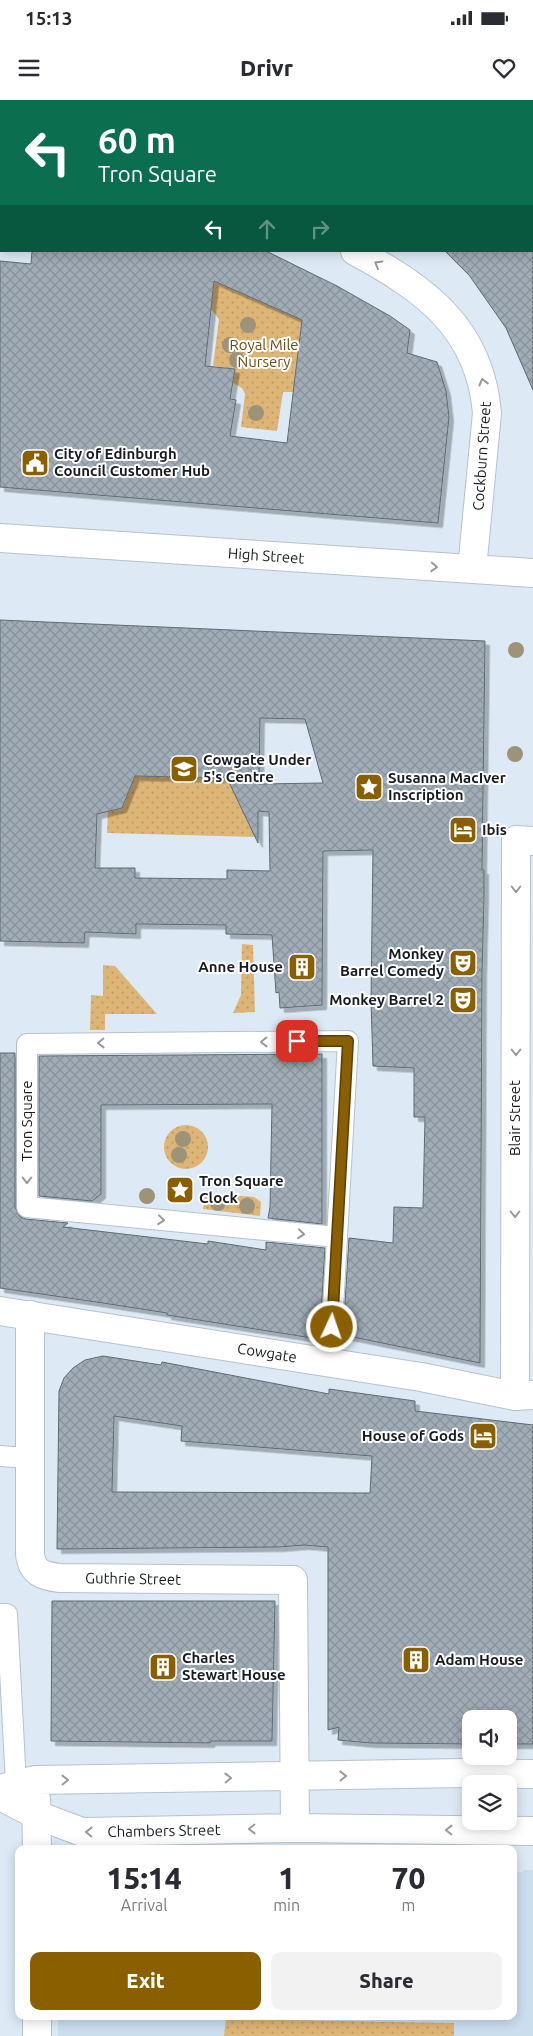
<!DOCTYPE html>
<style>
body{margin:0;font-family:Ubuntu,sans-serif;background:#f2f2f3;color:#2b2b33;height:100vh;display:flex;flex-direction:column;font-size:19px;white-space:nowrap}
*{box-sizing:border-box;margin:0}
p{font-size:16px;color:#7c7c81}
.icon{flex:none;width:28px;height:28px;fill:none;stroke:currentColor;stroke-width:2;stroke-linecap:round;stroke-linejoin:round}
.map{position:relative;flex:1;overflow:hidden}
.details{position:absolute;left:15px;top:1745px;width:502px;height:175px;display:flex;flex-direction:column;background:#fff;border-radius:10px;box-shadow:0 2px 12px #0003}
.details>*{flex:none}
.banner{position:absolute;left:0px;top:0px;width:534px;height:152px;box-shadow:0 2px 12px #0003;background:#0b6e4f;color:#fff;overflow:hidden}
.buttons{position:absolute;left:462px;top:1610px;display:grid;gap:10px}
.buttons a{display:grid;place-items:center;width:55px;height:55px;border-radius:10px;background:#fff;box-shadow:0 2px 12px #0003;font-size:25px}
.pin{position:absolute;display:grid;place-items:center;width:42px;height:42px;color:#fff;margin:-21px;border-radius:10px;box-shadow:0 2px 8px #0006}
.me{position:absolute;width:55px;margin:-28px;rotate:3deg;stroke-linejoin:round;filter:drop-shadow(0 0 4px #0008)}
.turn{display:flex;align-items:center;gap:18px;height:105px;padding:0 15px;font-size:22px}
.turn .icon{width:65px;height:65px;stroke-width:2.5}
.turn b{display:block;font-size:35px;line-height:42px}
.lanes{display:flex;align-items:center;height:48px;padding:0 15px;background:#0003;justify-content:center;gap:25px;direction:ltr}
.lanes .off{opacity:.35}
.eta{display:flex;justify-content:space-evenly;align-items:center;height:85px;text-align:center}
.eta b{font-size:30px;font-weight:800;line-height:35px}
.cta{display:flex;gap:10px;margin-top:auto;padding:10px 15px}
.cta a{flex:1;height:58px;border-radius:10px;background:#8a5f00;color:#fff;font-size:20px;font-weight:800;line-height:58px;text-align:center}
.cta a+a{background:#f2f2f3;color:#2b2b33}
.status{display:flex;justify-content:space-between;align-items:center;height:35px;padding:0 25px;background:#fff;direction:ltr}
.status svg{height:14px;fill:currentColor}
header{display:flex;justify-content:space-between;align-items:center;height:65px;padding:0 15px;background:#fff;font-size:22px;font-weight:800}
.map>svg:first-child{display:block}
.built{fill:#cbdeee}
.green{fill:url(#green-dots)}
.building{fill:url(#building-cross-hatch);stroke:#5f6a73;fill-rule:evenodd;filter:url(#shadow)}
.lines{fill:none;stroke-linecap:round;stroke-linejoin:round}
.lane-casing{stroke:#b5c2cc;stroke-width:22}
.street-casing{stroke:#b5c2cc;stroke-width:30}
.secondary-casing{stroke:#b5c2cc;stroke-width:30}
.lane{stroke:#fff;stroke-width:20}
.street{stroke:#fff;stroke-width:28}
.secondary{stroke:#fff;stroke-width:28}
.tree{fill:#9d9379}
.oneway{stroke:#97999b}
.route-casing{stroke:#5a3e00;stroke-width:12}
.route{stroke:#8a5f00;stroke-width:9}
.labels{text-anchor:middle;stroke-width:4;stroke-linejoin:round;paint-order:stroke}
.park-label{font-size:15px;fill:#694b13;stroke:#fff}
.poi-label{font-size:15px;font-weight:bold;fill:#181c20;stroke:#fff;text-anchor:start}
.street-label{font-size:15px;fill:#181c20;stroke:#fff}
</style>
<div class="status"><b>15:13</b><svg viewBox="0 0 49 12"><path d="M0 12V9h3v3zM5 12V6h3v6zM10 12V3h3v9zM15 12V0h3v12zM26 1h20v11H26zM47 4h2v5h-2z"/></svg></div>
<header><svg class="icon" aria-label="menu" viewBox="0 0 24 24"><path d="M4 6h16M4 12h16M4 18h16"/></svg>Drivr<svg class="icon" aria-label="heart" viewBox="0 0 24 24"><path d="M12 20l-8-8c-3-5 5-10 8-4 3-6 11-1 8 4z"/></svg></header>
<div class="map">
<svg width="533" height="1936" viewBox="0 0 533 1936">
<defs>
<pattern id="green-dots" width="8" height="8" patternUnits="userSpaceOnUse" patternTransform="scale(1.25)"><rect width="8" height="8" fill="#ddb576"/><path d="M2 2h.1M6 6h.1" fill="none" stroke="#bd9b66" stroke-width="1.8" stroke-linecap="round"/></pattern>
<pattern id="building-cross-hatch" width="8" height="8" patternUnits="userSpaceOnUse" patternTransform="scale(1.25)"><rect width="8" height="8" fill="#a0acb6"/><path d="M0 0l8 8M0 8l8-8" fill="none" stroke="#89939c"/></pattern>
<filter id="shadow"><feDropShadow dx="4.5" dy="4.5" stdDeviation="0" flood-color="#0004"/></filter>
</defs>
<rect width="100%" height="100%" fill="#ddeaf5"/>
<path class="built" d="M523,1770H533V1936H58V1916H514V1772H523Z"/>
<path class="green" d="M209,179L274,207L302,215L294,292H283L277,331L241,327L245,294L242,288L233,283L235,269L213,266L219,219L211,209Z
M135,676L227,678L257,737L107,733L108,710L120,709L123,706Z
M242,844L253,845L255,912L233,913L241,895Z
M103,865L115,866L157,914H105V930H90L91,895L103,896Z
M164 1047a22 22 0 1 1 44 0a22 22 0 1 1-44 0Z
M205,1093L254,1097L261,1102L260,1116L203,1109Z
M226,1919L454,1923V1936H224Z"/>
<path class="building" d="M32,151H266L337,186L390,216L410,230L407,253L437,262L446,291L449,317L438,423L0,387V161L31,164ZM214,181L302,220L287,343L230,336L236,300L230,299L235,269L205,266Z
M445,151H533V290L506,228L469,175Z
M0,520L485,541L482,770H484V798L482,872L480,1263L343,1235L349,1138L393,1143L394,1107L423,1108L425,1017H414V968L373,966L371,900L373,750L323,751L322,905L280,908L279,892L276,893L272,835L226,834V825L136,824V834L85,832L84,843L0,841ZM260,618L305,619L323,683L259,684ZM135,676L227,678L258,743V711L269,712L270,771L227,770V779L135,778V768H95L97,714L122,708Z
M0,953H15V1107L20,1117L26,1119L68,1123L63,1127L208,1144V1141L266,1150V1142L325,1148L320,1230L313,1229L312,1238L167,1215V1213L103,1203L0,1188Z
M322,954V1124L268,1118L270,1107L272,1004L101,1005V1094L92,1101L39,1096V956Z
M103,1256L161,1265L162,1262L329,1294V1289L415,1301V1311L533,1325V1644H509V1619H471V1644L371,1643L338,1640L339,1627L328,1630V1447L304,1445L279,1447L57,1449L59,1291L64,1278L73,1268L85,1260ZM114,1316L182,1326L181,1341L372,1356L370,1393L112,1392Z
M52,1501H275L272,1641H211L210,1643L51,1641Z"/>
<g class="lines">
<defs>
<path id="lane" d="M330,1263L348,941L27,944V1107L337,1137
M0,1356L28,1358
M0,1514H7L16,1684"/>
<path id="street" d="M0,27L1,28
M355,151C425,189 480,228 487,313L472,469
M0,438L533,473
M30,1215V1454C32,1473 43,1476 60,1478L293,1480L295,1728
M515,1296L516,740L533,741
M0,1689L35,1680L464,1673L533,1674
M0,1696L37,1715L82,1732L295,1728L533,1731
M36,1699L37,1749
M37,1916V1936"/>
<path id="secondary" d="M0,1211L421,1277L515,1296L533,1295"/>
</defs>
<use href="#lane" class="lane-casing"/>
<use href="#street" class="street-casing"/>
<use href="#secondary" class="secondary-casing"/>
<use href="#lane" class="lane"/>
<use href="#street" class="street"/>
<use href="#secondary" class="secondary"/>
</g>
<g class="tree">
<circle cx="248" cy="225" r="8"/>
<circle cx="230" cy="245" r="8"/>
<circle cx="237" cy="260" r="8"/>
<circle cx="256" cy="313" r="8"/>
<circle cx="516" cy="550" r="8"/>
<circle cx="515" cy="654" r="8"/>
<circle cx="183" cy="1039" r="8"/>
<circle cx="179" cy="1055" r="8"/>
<circle cx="147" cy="1096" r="8"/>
<circle cx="218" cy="1103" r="8"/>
<circle cx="247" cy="1106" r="8"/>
</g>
<defs><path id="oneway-chevron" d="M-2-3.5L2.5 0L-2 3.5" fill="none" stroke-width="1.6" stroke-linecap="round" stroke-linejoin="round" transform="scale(1.25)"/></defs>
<g class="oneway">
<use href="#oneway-chevron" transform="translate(378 164) rotate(-150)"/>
<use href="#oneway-chevron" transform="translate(483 282) rotate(-104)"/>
<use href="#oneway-chevron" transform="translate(434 467) rotate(4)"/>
<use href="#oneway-chevron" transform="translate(516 789) rotate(90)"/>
<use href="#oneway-chevron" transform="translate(264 942) rotate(179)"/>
<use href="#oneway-chevron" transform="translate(101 943) rotate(179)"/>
<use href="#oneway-chevron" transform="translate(516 952) rotate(90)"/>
<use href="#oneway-chevron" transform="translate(27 1080) rotate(90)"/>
<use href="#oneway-chevron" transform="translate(515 1114) rotate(90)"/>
<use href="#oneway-chevron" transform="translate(161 1120) rotate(6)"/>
<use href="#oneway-chevron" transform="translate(301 1134) rotate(6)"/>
<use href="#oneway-chevron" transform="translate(343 1676) rotate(-1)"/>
<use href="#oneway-chevron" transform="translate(228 1678) rotate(-1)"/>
<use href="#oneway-chevron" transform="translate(65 1680) rotate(-1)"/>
<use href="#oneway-chevron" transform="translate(252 1729) rotate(179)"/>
<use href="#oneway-chevron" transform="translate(449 1730) rotate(-179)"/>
<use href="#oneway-chevron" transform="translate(89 1732) rotate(-179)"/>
</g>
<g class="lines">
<defs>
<path id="route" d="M297,941H348L332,1227"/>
</defs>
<use href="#route" class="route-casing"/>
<use href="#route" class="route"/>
</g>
<defs>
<symbol id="civic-square" viewBox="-11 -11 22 22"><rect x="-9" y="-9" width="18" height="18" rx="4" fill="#8a5f00" stroke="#fff"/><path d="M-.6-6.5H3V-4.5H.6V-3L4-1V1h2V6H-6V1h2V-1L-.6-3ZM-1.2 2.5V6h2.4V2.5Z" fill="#fff"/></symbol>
<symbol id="school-square" viewBox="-11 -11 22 22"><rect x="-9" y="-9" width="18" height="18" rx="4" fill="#8a5f00" stroke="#fff"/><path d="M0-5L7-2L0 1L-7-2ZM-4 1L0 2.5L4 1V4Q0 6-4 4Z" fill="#fff"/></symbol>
<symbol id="sight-square" viewBox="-11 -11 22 22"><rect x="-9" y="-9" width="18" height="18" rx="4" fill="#8a5f00" stroke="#fff"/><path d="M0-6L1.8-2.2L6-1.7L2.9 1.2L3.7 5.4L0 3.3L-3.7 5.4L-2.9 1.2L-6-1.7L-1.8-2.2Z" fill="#fff"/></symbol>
<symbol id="hotel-square" viewBox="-11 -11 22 22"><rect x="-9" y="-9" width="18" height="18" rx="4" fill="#8a5f00" stroke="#fff"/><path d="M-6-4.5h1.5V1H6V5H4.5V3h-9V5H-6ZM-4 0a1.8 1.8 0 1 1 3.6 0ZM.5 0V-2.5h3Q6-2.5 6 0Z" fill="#fff"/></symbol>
<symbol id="theatre-square" viewBox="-11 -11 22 22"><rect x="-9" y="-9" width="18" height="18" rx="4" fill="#8a5f00" stroke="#fff"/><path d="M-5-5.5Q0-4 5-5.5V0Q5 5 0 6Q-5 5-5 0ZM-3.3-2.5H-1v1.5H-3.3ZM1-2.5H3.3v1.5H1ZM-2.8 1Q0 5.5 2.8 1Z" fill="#fff"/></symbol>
<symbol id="building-square" viewBox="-11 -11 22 22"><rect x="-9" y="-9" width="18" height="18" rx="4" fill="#8a5f00" stroke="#fff"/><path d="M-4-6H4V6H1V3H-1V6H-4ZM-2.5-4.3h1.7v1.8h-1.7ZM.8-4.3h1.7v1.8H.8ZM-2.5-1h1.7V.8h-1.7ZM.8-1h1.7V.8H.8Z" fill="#fff"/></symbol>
</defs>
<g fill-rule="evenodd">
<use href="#civic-square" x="19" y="347" width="32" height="32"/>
<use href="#school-square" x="168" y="653" width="32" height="32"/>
<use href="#sight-square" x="353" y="671" width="32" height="32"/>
<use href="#hotel-square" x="447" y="714" width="32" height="32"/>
<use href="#theatre-square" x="447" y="847" width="32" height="32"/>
<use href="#building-square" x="286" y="851" width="32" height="32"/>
<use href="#theatre-square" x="447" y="884" width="32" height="32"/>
<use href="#sight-square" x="164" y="1074" width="32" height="32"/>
<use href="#hotel-square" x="467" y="1320" width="32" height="32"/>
<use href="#building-square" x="400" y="1544" width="32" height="32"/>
<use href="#building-square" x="147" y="1551" width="32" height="32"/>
</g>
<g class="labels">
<g class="park-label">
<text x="264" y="250">Royal Mile<tspan x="264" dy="17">Nursery</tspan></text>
</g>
<g class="poi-label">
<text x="54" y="359">City of Edinburgh<tspan x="54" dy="17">Council Customer Hub</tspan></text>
<text x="203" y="665">Cowgate Under<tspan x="203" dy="17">5's Centre</tspan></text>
<text x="388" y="683">Susanna MacIver<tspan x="388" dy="17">Inscription</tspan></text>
<text x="482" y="735">Ibis</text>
<text x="444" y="859" text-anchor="end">Monkey<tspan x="444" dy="17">Barrel Comedy</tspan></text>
<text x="283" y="872" text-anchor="end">Anne House</text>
<text x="444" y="905" text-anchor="end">Monkey Barrel 2</text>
<text x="199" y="1086">Tron Square<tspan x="199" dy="17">Clock</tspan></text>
<text x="464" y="1341" text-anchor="end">House of Gods</text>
<text x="182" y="1563">Charles<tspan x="182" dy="17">Stewart House</tspan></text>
<text x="435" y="1565">Adam House</text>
</g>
<g class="street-label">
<text transform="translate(482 356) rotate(-86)" y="5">Cockburn Street</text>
<text transform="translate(266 456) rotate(4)" y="5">High Street</text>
<text transform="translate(515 1018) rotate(-90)" y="5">Blair Street</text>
<text transform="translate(27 1021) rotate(-90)" y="5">Tron Square</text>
<text transform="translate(267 1253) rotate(9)" y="5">Cowgate</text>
<text transform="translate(133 1479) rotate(1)" y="5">Guthrie Street</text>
<text transform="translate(164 1731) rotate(-1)" y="5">Chambers Street</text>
</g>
</g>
</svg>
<div class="buttons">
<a><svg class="icon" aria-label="sound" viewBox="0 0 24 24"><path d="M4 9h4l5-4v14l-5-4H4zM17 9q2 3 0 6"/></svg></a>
<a><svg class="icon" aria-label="layers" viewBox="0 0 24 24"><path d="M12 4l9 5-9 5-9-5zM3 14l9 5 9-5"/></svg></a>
</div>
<div class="pin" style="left:297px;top:941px;background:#d93025"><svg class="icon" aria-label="arrive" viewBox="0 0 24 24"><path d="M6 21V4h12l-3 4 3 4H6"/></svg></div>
<svg class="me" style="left:332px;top:1227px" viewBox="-20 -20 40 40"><circle r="17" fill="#8a5f00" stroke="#fff" stroke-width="3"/><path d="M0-11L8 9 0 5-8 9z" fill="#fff"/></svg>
<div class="banner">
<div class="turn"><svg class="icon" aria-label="left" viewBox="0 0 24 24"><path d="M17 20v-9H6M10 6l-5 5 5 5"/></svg><div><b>60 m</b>Tron Square</div></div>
<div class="lanes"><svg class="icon" aria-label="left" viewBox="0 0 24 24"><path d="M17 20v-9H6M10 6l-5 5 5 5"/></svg><svg class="icon off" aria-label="ahead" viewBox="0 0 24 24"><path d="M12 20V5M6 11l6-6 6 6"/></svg><svg class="icon off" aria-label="right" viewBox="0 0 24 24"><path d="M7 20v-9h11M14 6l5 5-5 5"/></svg></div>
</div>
<section class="details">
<div class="eta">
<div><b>15:14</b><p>Arrival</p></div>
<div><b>1</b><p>min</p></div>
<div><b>70</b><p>m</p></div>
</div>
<div class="cta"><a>Exit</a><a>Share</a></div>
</section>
</div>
